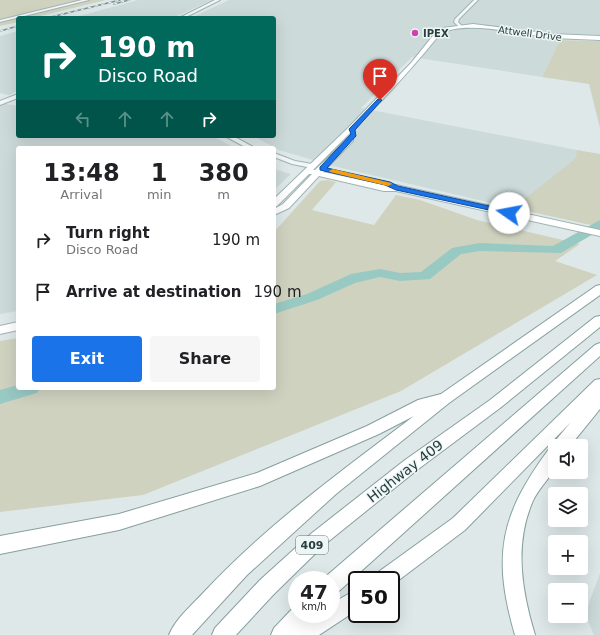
<!DOCTYPE html>
<meta charset="utf-8">
<style>
body{margin:0;font-family:"DejaVu Sans",sans-serif;background:#f6f6f6;color:#202124;height:100vh;display:flex;flex-direction:column;font-size:15px;white-space:nowrap}
*{box-sizing:border-box;margin:0}
p{font-size:13px;color:#757577}
.icon{flex:none;width:22px;height:22px;fill:none;stroke:currentColor;stroke-width:2;stroke-linecap:round;stroke-linejoin:round}
.map{position:relative;flex:1;overflow:hidden}
.drawer{position:absolute;left:16px;top:146px;width:260px;height:244px;display:flex;flex-direction:column;background:#fff;border-radius:4px;box-shadow:0 4px 16px #0002}
.drawer>*{flex:none}
.guide{position:absolute;left:16px;top:16px;width:260px;height:122px;border-radius:4px;box-shadow:0 4px 16px #0002;background:#00695c;color:#fff;overflow:hidden}
.fabs{position:absolute;left:548px;top:439px;display:grid;gap:8px}
.fabs a{display:grid;place-items:center;width:40px;height:40px;border-radius:4px;background:#fff;box-shadow:0 4px 16px #0002;font-size:20px}
.speed{position:absolute;left:288px;top:571px;display:flex;gap:8px;font-size:20px;font-weight:700;text-align:center}
.speed>*{display:grid;place-content:center;width:52px;height:52px;border-radius:50%;background:#fff;box-shadow:0 4px 16px #0002;line-height:1}
.speed small{font-size:10px;font-weight:400}
.speed .limit{border:2px solid #111;border-radius:6px;background:#fff;color:#111}
.pin{position:absolute;display:grid;place-items:center;width:34px;height:34px;color:#fff;margin:-41px -17px;border-radius:50% 50% 50% 0;rotate:-45deg;box-shadow:0 0 4px #0007}
.pin .icon{rotate:45deg}
.me{position:absolute;width:44px;margin:-22px;rotate:282deg;stroke-linejoin:round;filter:drop-shadow(0 0 3px #0008)}
.turn{display:flex;align-items:center;gap:14px;height:84px;padding:0 16px;font-size:18px}
.turn .icon{width:52px;height:52px;stroke-width:2.5}
.turn b{display:block;font-size:28px;line-height:34px}
.lanes{display:flex;align-items:center;height:38px;padding:0 16px;background:#0003;justify-content:center;gap:20px;direction:ltr}
.lanes .off{opacity:.35}
.eta{display:flex;justify-content:space-evenly;align-items:center;height:68px;text-align:center}
.eta b{font-size:24px;font-weight:700;line-height:28px}
.primary-button{display:flex;gap:8px;margin-top:auto;padding:8px 16px}
.primary-button a{flex:1;height:46px;border-radius:4px;background:#1a73e8;color:#fff;font-size:16px;font-weight:700;line-height:46px;text-align:center}
.primary-button a+a{background:#f6f6f6;color:#202124}
ul{padding:0;list-style:none}
li{display:flex;align-items:center;gap:12px;height:52px;padding:0 16px}
li div{flex:1}
li b{display:block;font-size:15px}
li em{font-style:normal}
.map>svg:first-child{display:block}
.built{fill:#cddada}
.green{fill:#d0d2c0}
.lines{fill:none;stroke-linecap:round;stroke-linejoin:round}
.river{fill:#99c9c3;fill-rule:evenodd}
.minor-casing{stroke:#a3b2b2;stroke-width:2}
.major-casing{stroke:#9eb4b3;stroke-width:2}
.highway-casing{stroke:#869f9e;stroke-width:2}
.minor{fill:#f1f6f6;fill-rule:evenodd}
.major{fill:#fff;fill-rule:evenodd}
.highway{fill:#fff;fill-rule:evenodd}
.rail-casing{stroke:#789291;stroke-width:1.5}
.rail{stroke:#eef6f5;stroke-width:1;stroke-dasharray:3.5;stroke-linecap:butt}
.route{fill:#1a73e8;stroke:#114b97}
.slow{fill:#f59e0b}
.poi-dot{fill:#cf42b2;stroke:#eef6f5;stroke-width:1.5}
.labels{text-anchor:middle;stroke-width:3;stroke-linejoin:round;paint-order:stroke}
.far-poi-label{font-size:10px;font-weight:bold;fill:#273f3f;stroke:#eef6f5;text-anchor:start}
.far-street-label{font-size:10px;fill:#273f3f;stroke:#eef6f5}
.shield{fill:#eef6f5;stroke:#637676;stroke-width:1}
.shield-label{font-size:11px;font-weight:bold;fill:#273f3f}
.near-street-label{font-size:14px;fill:#273f3f;stroke:#eef6f5}
</style>
<div class="map">
<svg width="600" height="635" viewBox="0 0 600 635">
<rect width="100%" height="100%" fill="#dee8e8"/>
<path class="built" d="M138,0H213L172,18H72Z
M229,0H600V35L563,34L542,77L412,57L361,108L577,150V158L513,208L333,166L279,150L253,136H274V18H191Z
M18,31V90L9,95L0,93V36Z
M0,103L18,106V136H212L235,148H18V311L0,314Z
M274,169L291,174L274,190Z
M600,573V635H594L585,614Z"/>
<path class="green" d="M0,0H106L32,18H18V22L0,26Z
M560,40L600,41V128L589,84L542,77Z
M577,150L600,154V227L513,208L576,158Z
M328,180L336,182L312,210L374,225L396,195L420,200L477,220L580,244L555,261L597,275L401,391L143,495L0,512V396L27,388H274V232L320,181Z
M18,338V387L0,393V341Z"/>
<g class="lines">
<path class="river" d="M600,220V230L561,253L480,251L461,254L430,279L400,281L380,277L355,283L317,300L274,314V304L307,294L351,274L380,269L400,273L421,272L452,248L457,247L480,243L553,246Z
M18,385V388H40L37,393L0,404V390Z"/>
<defs>
<path id="minor" d="M82,0H89L0,22V20Z
M215,0H220L184,18H179Z
M474,0H478L459,19L458,22L463,27L460,28L454,22L455,19Z
M18,94V98L0,105V101Z
M225,136H233L255,148H247Z
M274,153L295,161L312,164L315,166L312,168L292,164L274,157Z"/>
<path id="major" d="M473,24L553,34L600,36V40C584,39 569,39 553,38C525,35 464,19 440,34C400,84 358,125 313,170H315L350,137H353V141L323,172L384,185H396L600,230V236L396,191H384L319,176L289,208L274,215V209L283,204L312,174H309L277,206L274,207V199L348,128L411,63L436,32L443,28Z
M18,322V330L0,334V326Z"/>
<path id="highway" d="M600,285V295L449,403L336,494L247,575L192,635H169C176,618 193,604 205,591C268,524 341,471 414,416L379,434L260,486L119,530L0,554V536L119,514L257,473L367,426L418,400L441,394L596,286Z
M600,316V327L500,408L417,470L324,545L274,594L236,635H212L215,628L260,580L312,533L405,460L490,400L595,317Z
M600,343V356L338,592L331,594V580H323L324,578L595,345Z
M600,379V409L570,446H555C555,452 557,462 555,467C549,480 537,490 532,503C514,546 522,592 535,635H515C492,556 500,515 549,449L554,448L555,441L571,422L465,530L391,586V580H374L377,573L453,518L595,380Z
M357,589V610L319,635H271L274,628L294,607L297,606V614H311L309,618L315,614H331V604Z"/>
</defs>
<use href="#minor" class="minor-casing"/>
<use href="#major" class="major-casing"/>
<use href="#highway" class="highway-casing"/>
<use href="#minor" class="minor"/>
<use href="#major" class="major"/>
<use href="#highway" class="highway"/>
<defs>
<path id="rail" d="M114,4L129,0
M47,18L120,0
M0,31L18,26"/>
</defs>
<use href="#rail" class="rail-casing"/>
<use href="#rail" class="rail"/>
</g>
<path class="route" d="M378,99L382,100L355,130L356,136L327,168L390,182L398,186L512,211V215L396,190L385,185L320,170V167L351,134L349,129Z"/>
<path class="slow" d="M333,169L391,183L392,184L388,186L330,172L329,171Z"/>
<circle class="poi-dot" cx="415" cy="33" r="4"/>
<g class="labels">
<g class="far-poi-label">
<text x="423" y="37">IPEX</text>
</g>
<g class="far-street-label">
<text transform="translate(530 33) rotate(7)" y="4">Attwell Drive</text>
</g>
<rect class="shield" x="296" y="536" width="32" height="18" rx="3"/>
<g class="shield-label">
<text x="312" y="549">409</text>
</g>
<g class="near-street-label">
<text transform="translate(405 471) rotate(-38)" y="5">Highway 409</text>
</g>
</g>
</svg>
<div class="fabs">
<a><svg class="icon" aria-label="sound" viewBox="0 0 24 24"><path d="M4 9h4l5-4v14l-5-4H4zM17 9q2 3 0 6"/></svg></a>
<a><svg class="icon" aria-label="layers" viewBox="0 0 24 24"><path d="M12 4l9 5-9 5-9-5zM3 14l9 5 9-5"/></svg></a>
<a>+</a>
<a>−</a>
</div>
<div class="speed"><div>47<small>km/h</small></div><div class="limit">50</div></div>
<div class="pin" style="left:380px;top:100px;background:#d93025"><svg class="icon" aria-label="arrive" viewBox="0 0 24 24"><path d="M6 21V4h12l-3 4 3 4H6"/></svg></div>
<svg class="me" style="left:509px;top:213px" viewBox="-20 -20 40 40"><circle r="19" fill="#fff"/><path d="M0-13L10 11 0 6-10 11z" fill="#1a73e8"/></svg>
<div class="guide">
<div class="turn"><svg class="icon" aria-label="right" viewBox="0 0 24 24"><path d="M7 20v-9h11M14 6l5 5-5 5"/></svg><div><b>190 m</b>Disco Road</div></div>
<div class="lanes"><svg class="icon off" aria-label="left" viewBox="0 0 24 24"><path d="M17 20v-9H6M10 6l-5 5 5 5"/></svg><svg class="icon off" aria-label="ahead" viewBox="0 0 24 24"><path d="M12 20V5M6 11l6-6 6 6"/></svg><svg class="icon off" aria-label="ahead" viewBox="0 0 24 24"><path d="M12 20V5M6 11l6-6 6 6"/></svg><svg class="icon" aria-label="right" viewBox="0 0 24 24"><path d="M7 20v-9h11M14 6l5 5-5 5"/></svg></div>
</div>
<section class="drawer">
<div class="eta">
<div><b>13:48</b><p>Arrival</p></div>
<div><b>1</b><p>min</p></div>
<div><b>380</b><p>m</p></div>
</div>
<ul>
<li><svg class="icon" aria-label="right" viewBox="0 0 24 24"><path d="M7 20v-9h11M14 6l5 5-5 5"/></svg><div><b>Turn right</b><p>Disco Road</p></div><em>190 m</em></li>
<li><svg class="icon" aria-label="arrive" viewBox="0 0 24 24"><path d="M6 21V4h12l-3 4 3 4H6"/></svg><div><b>Arrive at destination</b></div><em>190 m</em></li>
</ul>
<div class="primary-button"><a>Exit</a><a>Share</a></div>
</section>
</div>
